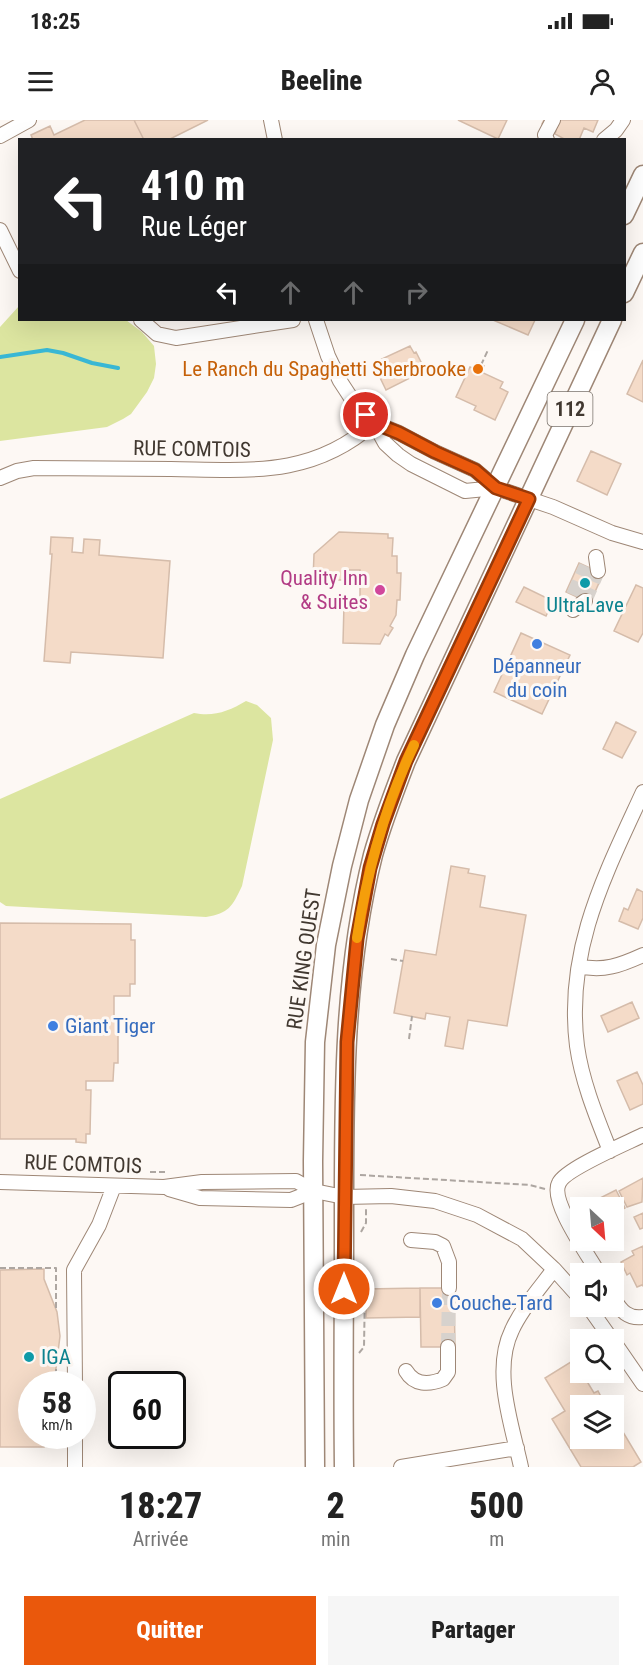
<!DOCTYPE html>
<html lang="fr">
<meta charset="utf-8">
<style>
body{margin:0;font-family:"Roboto Condensed",sans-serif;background:#f6f6f6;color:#222;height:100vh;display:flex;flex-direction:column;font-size:22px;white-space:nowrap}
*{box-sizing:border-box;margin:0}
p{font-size:20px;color:#767676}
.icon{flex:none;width:33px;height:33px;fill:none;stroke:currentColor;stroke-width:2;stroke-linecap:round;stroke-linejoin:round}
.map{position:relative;height:1347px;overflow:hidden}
.sheet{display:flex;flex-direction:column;background:#fff;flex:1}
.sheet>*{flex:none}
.guide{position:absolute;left:18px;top:18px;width:608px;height:183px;border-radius:0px;box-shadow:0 6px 24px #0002;background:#202124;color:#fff;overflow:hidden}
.needle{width:39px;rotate:154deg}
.tools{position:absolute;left:570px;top:1077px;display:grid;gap:12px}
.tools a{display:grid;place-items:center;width:54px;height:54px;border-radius:0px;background:#fff;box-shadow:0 6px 24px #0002;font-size:30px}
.speed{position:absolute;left:18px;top:1251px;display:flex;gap:12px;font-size:30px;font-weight:700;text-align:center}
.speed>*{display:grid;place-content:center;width:78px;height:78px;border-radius:50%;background:#fff;box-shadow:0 6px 24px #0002;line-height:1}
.speed small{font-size:15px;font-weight:400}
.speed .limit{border:3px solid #111;border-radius:9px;background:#fff;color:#111}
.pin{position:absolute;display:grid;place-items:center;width:51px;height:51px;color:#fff;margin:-26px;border:3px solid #fff;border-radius:50%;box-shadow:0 2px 6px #0007}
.me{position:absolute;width:66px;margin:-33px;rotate:0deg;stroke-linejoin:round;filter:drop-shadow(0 0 4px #0008)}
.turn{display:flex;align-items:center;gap:21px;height:126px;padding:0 24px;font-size:27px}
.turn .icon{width:78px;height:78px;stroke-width:2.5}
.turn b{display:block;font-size:42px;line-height:51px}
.lanes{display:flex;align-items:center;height:57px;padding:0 24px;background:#0003;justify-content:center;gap:30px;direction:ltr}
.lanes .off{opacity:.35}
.eta{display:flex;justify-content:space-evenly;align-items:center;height:102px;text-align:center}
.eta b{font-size:36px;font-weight:800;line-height:42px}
.cta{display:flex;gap:12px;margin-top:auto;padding:12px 24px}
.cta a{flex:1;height:69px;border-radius:0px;background:#ea580c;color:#fff;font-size:24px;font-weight:800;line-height:69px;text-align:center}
.cta a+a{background:#f6f6f6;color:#222}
.status{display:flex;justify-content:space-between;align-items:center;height:42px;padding:0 30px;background:#fff;direction:ltr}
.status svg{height:16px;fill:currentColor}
header{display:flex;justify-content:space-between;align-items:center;height:78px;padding:0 24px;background:#fff;font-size:27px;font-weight:800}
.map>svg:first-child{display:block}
.green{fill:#dce5a0}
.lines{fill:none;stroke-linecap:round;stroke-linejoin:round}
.stream{stroke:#39b7d4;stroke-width:4}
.building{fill:#f4dbc8;stroke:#d5bcaa;stroke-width:1.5}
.minor-tunnel{stroke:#d7d2cd;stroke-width:14;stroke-dasharray:14 7;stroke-linecap:butt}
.minor-casing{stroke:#9e8776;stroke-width:16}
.major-casing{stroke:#9e8776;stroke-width:21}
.path{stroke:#ada6a1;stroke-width:2;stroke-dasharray:6 3;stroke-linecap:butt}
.minor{stroke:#fff;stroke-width:14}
.major{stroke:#fff;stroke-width:18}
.route-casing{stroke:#983908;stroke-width:15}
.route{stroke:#ea580c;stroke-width:10}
.slow{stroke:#f59e0b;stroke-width:10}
.food-dot{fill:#e8710a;stroke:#fdf8f4;stroke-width:2}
.culture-dot{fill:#0f9aa8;stroke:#fdf8f4;stroke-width:2}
.hotel-dot{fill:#d1479c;stroke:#fdf8f4;stroke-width:2}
.shop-dot{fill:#3f7fe0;stroke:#fdf8f4;stroke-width:2}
.labels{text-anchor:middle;stroke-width:6;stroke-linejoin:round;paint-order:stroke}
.shield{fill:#fdf8f4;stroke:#79726b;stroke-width:1.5}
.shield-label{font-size:20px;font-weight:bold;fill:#413830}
.food-label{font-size:21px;fill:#c56008;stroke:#fdf8f4;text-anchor:end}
.street-label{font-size:21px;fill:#413830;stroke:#fdf8f4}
.hotel-label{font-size:21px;fill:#b23c85;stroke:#fdf8f4;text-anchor:end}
.culture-label{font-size:21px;fill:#0d838f;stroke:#fdf8f4}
.shop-label{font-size:21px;fill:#366cbe;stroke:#fdf8f4;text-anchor:start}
</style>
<div class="status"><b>18:25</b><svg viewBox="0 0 49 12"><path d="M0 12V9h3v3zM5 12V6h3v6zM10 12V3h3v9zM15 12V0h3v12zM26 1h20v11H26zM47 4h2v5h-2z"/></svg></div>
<header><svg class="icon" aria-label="menu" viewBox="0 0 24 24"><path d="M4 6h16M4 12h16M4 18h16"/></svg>Beeline<svg class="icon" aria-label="person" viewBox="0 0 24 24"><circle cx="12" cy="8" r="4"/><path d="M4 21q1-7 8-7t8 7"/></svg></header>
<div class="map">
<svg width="643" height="1347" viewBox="0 0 643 1347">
<rect width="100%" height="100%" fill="#fdf8f4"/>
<path class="green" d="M19,186L20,200H126L142,212L154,226L156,244L154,258L147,272L131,294L123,299L107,307L0,321V207Z
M246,581L257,585L271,598L273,620L242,766C232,787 229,793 206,797L6,786L0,782V679L194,593C214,597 229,591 246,581Z"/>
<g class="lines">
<path class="stream" d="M0,237L47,230L63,233L92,243L118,248"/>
</g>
<path class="building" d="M85,0H134L144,20H33L31,15L50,6L54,15Z
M134,0H208L168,20H144Z
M458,0H507L498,19Z
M544,0H598L593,12L584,8L579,20H566L555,14L556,11L542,4Z
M493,200H535L528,215Z
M410,226L414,233L416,232L423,246L420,248L422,252L386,270L373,243Z
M643,240V282L627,274Z
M477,243L484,246L481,252L503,262L500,268L508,272L495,300L474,290L476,286L456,277L470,247L475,249Z
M591,331L621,344L607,375L577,361Z
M339,412L388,414V418H393L392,436H397V453H401L400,480H397L396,495L390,506L393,508L388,516L385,514L380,524L343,523L344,484H350V479H360V450H344L343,460H313L314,434Z
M51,417L73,418L72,432L83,433L84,419L100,420L99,435L170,441L163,538L71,532L70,543L44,541L52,434H50Z
M579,443L603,454L590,483L566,472Z
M636,465L643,468V513L638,522L614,511Z
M524,467L553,481L546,496L516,482Z
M302,479H310V488H302Z
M521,513L570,535L542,594L494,572Z
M616,602L636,612L622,638L603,629Z
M451,746L469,749L468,753L485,756L480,787L526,795L507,906L468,900L463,929L445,926L450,897L426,893L425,899L394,893L405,830L436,835Z
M637,769L643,772V798L638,809L619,801L624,788L628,790Z
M0,803L131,804V820H135V864H130V876H114V900H118V943H114L113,961H86V970H91L90,1014H86V1023L76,1022V1019H0Z
M632,882L639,898L608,912L601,896Z
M637,952L643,965V984L630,990L617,961Z
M643,1058L642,1082L627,1087L619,1071Z
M616,1070L625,1088L614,1094V1088H585L584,1086Z
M643,1093V1108L640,1109L634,1097Z
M643,1126V1166L642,1165L637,1167L630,1153L627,1155L621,1142L634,1135L632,1131Z
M44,1149V1159L57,1192L60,1216L54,1264H32V1316H44V1327H0V1150Z
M420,1168H454L455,1227H421Z
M420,1168V1197L366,1198V1169Z
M574,1240L594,1273L598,1271L606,1286H580V1318H614V1297L641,1342L633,1347H581L552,1299L565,1291L545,1258Z"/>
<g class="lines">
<path class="minor-tunnel" d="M573,475L586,446
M585,481L598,451
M448,1227L449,1168"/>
<defs>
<path id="minor" d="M271,0L275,20
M0,16L29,0
M547,20L545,15L553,0
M604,20L616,10L623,0
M0,110L20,151
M141,200L157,214L176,218L293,200
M316,200L328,236L340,261L355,284L374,303L385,323L398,335L411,344L465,371L496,368L553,387L612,413L643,422
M374,303L399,313L435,332L475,350L496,368
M0,358L17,351L34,348C80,348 125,349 171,349C248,350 312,358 374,303
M596,437L598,451
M573,490L585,481
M579,846C603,852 621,845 643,835
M610,1031C597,998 582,962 577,926C565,830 605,755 643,672
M0,1062L164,1067L202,1062L296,1061L314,1071L344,1077L391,1076L435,1081L477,1095L522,1119L554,1149L580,1178
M169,1069L200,1078L291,1080L314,1071
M411,1120L435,1122L443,1126L449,1142V1168
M599,1154C589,1136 549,1081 559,1063C565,1049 627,1023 643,1015
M614,1179C621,1191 628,1199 643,1197
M588,1186L612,1220
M614,1222L643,1264
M406,1251C414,1265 429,1265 443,1259L448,1252V1227
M75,1264L74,1150L99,1105L114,1066
M75,1316V1347
M401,1347L517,1328
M521,1347C512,1305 492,1251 512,1210C522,1188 540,1168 554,1149"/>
<path id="major" d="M624,95L643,55
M624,173L643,133
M315,1347L313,1041L315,922L326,825L342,746L359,680L385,605L415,535L575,200
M344,1347C343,1268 344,1189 344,1110C344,985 342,858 373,735C382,703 394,672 406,641L612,200"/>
</defs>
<use href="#minor" class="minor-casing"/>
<use href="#major" class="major-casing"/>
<path class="path" d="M481,245L488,230
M391,839L403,841
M409,919L412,896
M150,1052H168
M360,1055L530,1065L545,1069
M361,1112L366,1103V1089
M0,1148H56V1189
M359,1233L364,1227L365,1168L361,1161
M56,1264V1245
M56,1316V1321"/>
<use href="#minor" class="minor"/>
<use href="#major" class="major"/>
</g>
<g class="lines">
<defs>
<path id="route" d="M344,1169L347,922L357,819L370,748L383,704L406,641L529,379L496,368L475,350L435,332L399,313L374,303L366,295"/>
</defs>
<use href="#route" class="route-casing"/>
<use href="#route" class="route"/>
<path class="slow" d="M357,818C367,751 385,686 414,625"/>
</g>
<circle class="food-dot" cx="478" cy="249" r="6"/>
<g class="culture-dot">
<circle cx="585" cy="463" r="6"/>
<circle cx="29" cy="1237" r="6"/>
</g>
<circle class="hotel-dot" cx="380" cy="470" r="6"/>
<g class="shop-dot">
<circle cx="537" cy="524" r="6"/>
<circle cx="53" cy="906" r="6"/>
<circle cx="437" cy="1183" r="6"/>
</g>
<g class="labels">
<rect class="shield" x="547.5" y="272" width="45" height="34" rx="4.5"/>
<g class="shield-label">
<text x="570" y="296">112</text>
</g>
<g class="food-label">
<text x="466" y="256">Le Ranch du Spaghetti Sherbrooke</text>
</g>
<g class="street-label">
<text transform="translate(192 329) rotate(1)" y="7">RUE COMTOIS</text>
<text transform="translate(304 839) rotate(-82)" y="7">RUE KING OUEST</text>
<text transform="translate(83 1044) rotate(2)" y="7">RUE COMTOIS</text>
</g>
<g class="hotel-label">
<text x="368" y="465">Quality Inn<tspan x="368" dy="24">&amp; Suites</tspan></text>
</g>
<g class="culture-label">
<text x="585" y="492">UltraLave</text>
<text x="41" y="1244" text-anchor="start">IGA</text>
</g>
<g class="shop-label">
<text x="537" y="553" text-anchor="middle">Dépanneur<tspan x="537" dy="24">du coin</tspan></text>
<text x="65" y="913">Giant Tiger</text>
<text x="449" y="1190">Couche-Tard</text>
</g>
</g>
</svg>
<div class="tools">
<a><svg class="needle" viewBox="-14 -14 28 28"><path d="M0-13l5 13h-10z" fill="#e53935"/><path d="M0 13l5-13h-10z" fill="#767676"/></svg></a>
<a><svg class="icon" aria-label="sound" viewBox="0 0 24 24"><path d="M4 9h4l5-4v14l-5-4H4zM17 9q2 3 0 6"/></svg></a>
<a><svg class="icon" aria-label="search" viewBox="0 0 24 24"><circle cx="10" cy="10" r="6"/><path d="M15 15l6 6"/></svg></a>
<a><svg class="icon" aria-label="layers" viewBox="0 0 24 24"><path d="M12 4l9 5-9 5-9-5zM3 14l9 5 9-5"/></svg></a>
</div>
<div class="speed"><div>58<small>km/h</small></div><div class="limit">60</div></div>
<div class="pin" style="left:366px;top:295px;background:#d93025"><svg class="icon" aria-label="arrive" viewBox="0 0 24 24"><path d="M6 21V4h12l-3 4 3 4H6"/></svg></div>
<svg class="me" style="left:344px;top:1169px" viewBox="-20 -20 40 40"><circle r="17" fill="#ea580c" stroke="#fff" stroke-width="3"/><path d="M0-11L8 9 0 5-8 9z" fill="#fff"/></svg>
<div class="guide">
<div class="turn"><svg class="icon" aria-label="left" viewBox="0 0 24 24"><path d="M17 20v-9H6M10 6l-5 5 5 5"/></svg><div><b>410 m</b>Rue Léger</div></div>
<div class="lanes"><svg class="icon" aria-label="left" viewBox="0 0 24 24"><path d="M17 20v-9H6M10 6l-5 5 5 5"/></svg><svg class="icon off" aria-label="ahead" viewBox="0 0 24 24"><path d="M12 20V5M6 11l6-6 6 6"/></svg><svg class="icon off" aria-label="ahead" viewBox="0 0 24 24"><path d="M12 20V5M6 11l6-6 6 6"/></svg><svg class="icon off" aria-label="right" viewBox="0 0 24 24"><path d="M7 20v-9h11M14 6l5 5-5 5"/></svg></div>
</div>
</div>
<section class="sheet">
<div class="eta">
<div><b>18:27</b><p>Arrivée</p></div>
<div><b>2</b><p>min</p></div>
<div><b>500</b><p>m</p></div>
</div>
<div class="cta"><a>Quitter</a><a>Partager</a></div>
</section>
